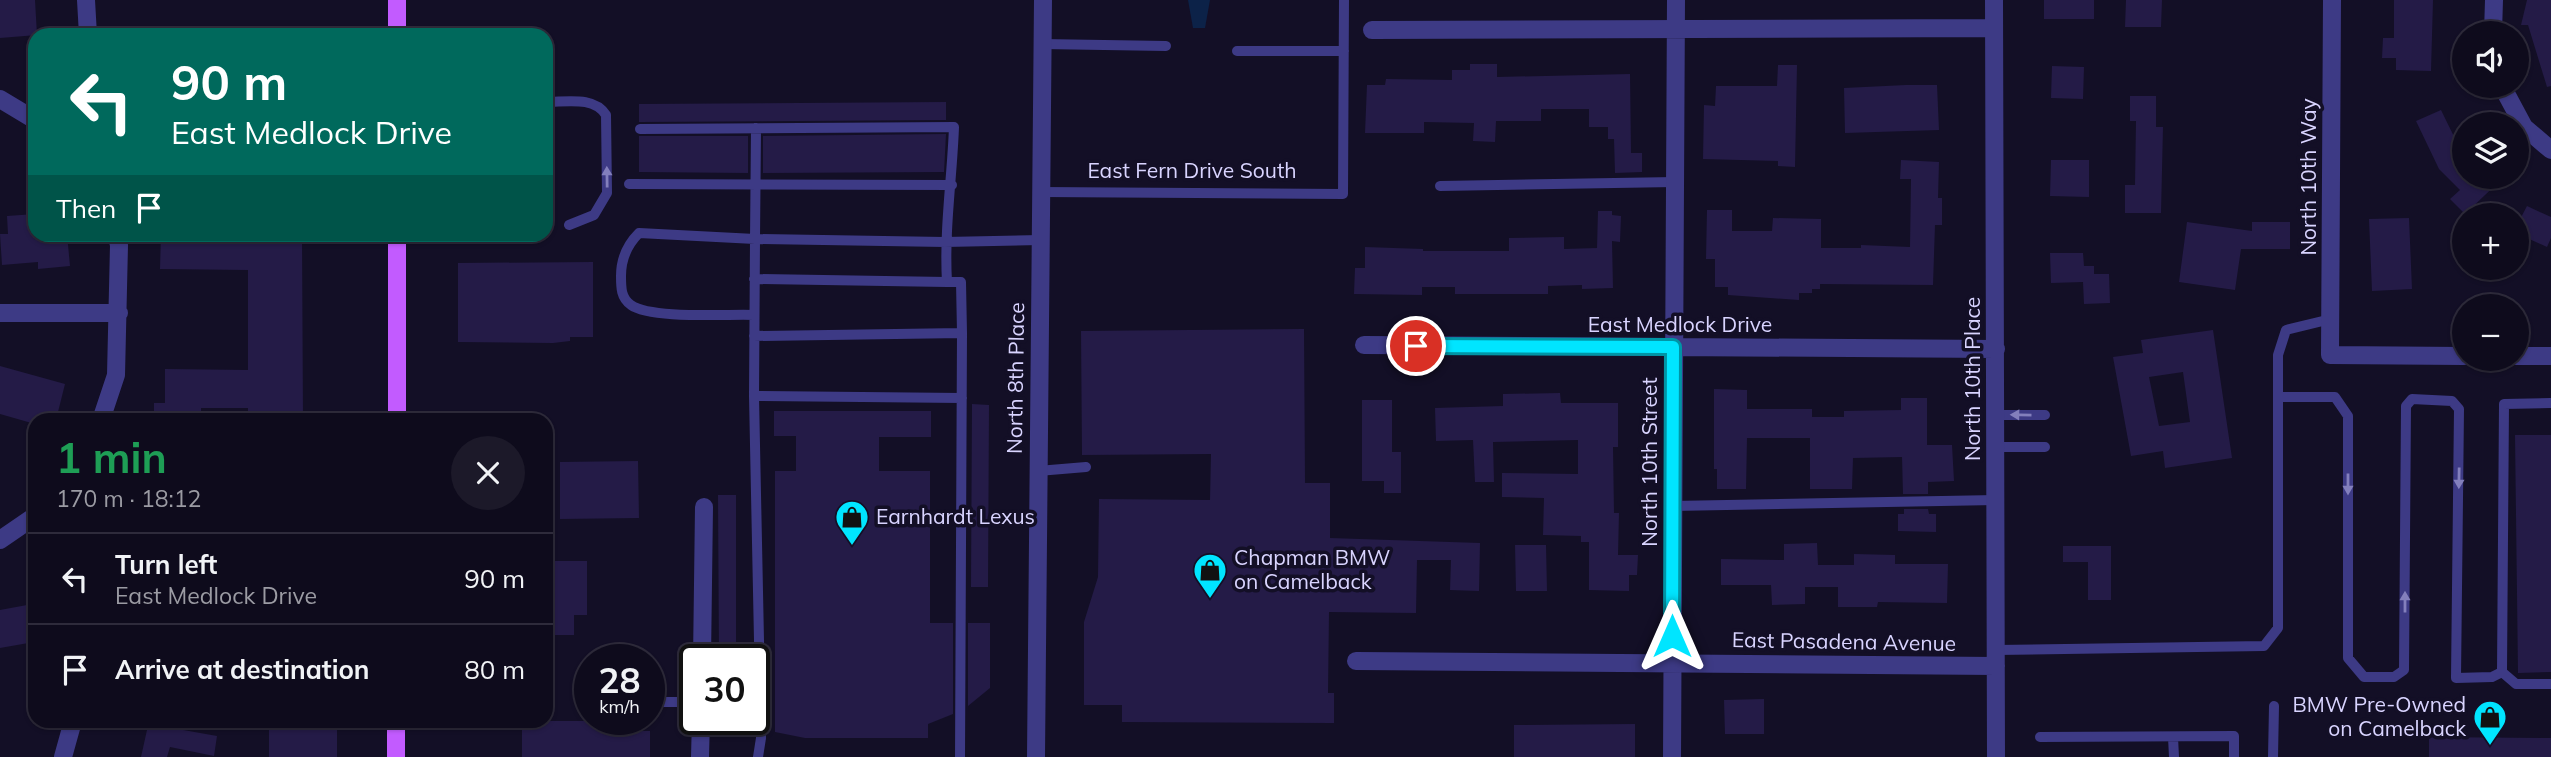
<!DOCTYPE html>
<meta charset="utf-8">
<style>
body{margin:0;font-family:Mulish,sans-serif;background:#1c1929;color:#f1f3f6;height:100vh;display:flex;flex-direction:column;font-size:26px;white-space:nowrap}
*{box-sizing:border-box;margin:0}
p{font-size:23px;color:#9b9ba3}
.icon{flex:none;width:38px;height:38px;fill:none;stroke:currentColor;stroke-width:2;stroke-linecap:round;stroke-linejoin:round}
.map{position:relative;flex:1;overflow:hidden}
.side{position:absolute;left:28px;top:413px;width:525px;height:315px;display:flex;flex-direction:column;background:#0e0b1c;border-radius:21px;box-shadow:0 2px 5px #0004,0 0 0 2px #2e2b3b}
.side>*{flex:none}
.top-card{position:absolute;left:28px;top:28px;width:525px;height:214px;border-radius:21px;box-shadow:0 2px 5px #0004,0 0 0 2px #2e2b3b;background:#00695c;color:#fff;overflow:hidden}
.tools{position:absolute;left:2452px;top:21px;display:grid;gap:14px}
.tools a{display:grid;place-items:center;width:77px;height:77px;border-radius:50%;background:#0e0b1c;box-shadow:0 2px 5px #0004,0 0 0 2px #2e2b3b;font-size:35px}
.speed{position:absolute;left:574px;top:644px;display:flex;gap:14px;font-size:35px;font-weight:700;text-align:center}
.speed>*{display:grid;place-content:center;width:91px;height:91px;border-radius:50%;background:#0e0b1c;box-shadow:0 2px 5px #0004,0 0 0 2px #2e2b3b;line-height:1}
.speed small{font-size:18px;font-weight:400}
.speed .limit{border:4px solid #111;border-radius:10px;background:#fff;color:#111}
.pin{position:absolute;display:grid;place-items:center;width:60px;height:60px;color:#fff;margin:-30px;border:4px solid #fff;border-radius:50%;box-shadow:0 2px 7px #0007}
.me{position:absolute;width:77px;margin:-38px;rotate:0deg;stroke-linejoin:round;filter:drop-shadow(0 0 5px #0008)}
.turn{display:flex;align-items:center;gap:24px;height:147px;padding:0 28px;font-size:32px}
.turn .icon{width:91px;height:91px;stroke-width:2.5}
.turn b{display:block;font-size:49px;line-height:60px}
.then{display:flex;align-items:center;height:66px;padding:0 28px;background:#0003;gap:14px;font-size:26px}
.round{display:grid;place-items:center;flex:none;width:74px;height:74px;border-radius:37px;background:#1c1929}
.overview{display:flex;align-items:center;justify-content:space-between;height:119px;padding:0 28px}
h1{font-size:42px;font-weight:700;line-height:52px;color:#1e9e55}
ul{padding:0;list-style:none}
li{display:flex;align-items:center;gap:21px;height:91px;padding:0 28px;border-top:2px solid #2e2b3b}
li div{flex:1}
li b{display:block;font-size:26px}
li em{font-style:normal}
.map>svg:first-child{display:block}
.water{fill:#0c2248}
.building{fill:#241b47;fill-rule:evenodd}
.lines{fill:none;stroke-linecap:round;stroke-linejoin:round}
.lane{stroke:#3d3a85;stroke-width:10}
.street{stroke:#3d3a85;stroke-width:18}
.primary{stroke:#c25bff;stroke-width:18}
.oneway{fill:#837fbc}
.route-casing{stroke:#0095a6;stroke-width:18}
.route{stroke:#00e5ff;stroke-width:12}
.labels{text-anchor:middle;stroke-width:7;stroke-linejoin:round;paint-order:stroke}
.street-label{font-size:21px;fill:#d9d4ff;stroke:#130f26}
.poi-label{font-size:21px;fill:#d9d4ff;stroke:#130f26;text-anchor:start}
</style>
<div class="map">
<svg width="2551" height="757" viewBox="0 0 2551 757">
<rect width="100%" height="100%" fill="#130f26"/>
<path class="water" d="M1188,0H1210L1205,28H1193Z"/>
<path class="building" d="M0,0H35L37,35L0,38Z
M2044,0H2094V19H2044Z
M2126,0H2162L2161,27H2125Z
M2394,0H2433L2431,71L2396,70V58H2382L2383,38H2394Z
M2527,0H2551V86L2547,87L2528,25H2521Z
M1470,64H1497V77L1630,74L1631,153H1642V172L1615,173L1614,139H1608V127H1589V109H1541V121H1496L1495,142L1473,141L1474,123L1424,122V133H1365L1367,85H1385L1386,79L1452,80V70H1470Z
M1778,65H1797L1795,167L1778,166V161L1703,159L1704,105L1715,106L1716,86H1777Z
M2052,66L2084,67L2083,99L2051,98Z
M1906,85H1937L1939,130L1845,133L1844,88Z
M2130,96H2156V127H2163L2161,213H2125V185H2135L2136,121H2130Z
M946,102V120L639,122V104Z
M2441,110L2464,157V177H2504L2465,214L2450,199L2460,190L2439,169L2416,121Z
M946,134L944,172L763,173V136Z
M639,136H748V173L639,172Z
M1901,160L1939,162L1938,198H1942V225H1935L1933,285L1820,284V289H1812V293H1799V300L1728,295V287H1715V259H1706L1707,210H1732V231H1772L1773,218L1821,219V248H1861V245L1910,247L1911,179H1900Z
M2051,160H2089V197L2050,196Z
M2527,206L2551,217V238L2547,247L2516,233V227Z
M1598,211H1612V215L1621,216L1620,242L1612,241L1613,288L1582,289V285L1548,286V294H1455V287H1422V295L1354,294L1355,268H1365V247L1423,249V251H1509V238L1564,237V249L1597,248Z
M35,214V234H67L70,266L38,269V262L2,265L0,234H8L7,216Z
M2409,218L2412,289L2372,291L2369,219Z
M2187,222L2252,231V222H2290V249H2241L2235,290L2179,282Z
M161,234H302L303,420H248V408H201V420H154V403H165V369L248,370V270L160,269Z
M2050,253H2083L2084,266H2094V274H2109L2110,303L2084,304L2083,282L2051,283Z
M593,262V337H570V341L553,343L458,342V263Z
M1304,329L1305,483H1330V538L1480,543L1479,591L1450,590L1451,560H1417L1416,613L1329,612L1328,693H1334V723L1122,722V705H1084V622L1098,577L1099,499L1210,500L1211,454L1082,455L1081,331Z
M2213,330L2232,458L2165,468L2163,451L2131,456L2113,357L2143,353L2141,340ZM2183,372L2190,422L2159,426L2149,377Z
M0,366L65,384L56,420H35V424L0,414Z
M1714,389L1747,390V409H1812V417H1844V411L1901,410V398H1927V445H1952L1954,481L1928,482V494H1903L1902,457L1853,458L1852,489H1810V438H1747L1746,489H1717V469H1714Z
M1560,393L1561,403H1618V447H1613L1614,513H1619L1618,555H1638L1637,575H1629V591L1589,590V542H1581V536L1543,535L1544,498L1502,497V473L1578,474V440L1493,442L1494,482H1475L1473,440L1436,441L1435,408L1503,406V394Z
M1362,400H1392V452H1401V493H1384V481H1362Z
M972,404L989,405L988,587H971Z
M774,411H931V437H879V471H930V623H953V714L928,724V738H805L775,732V471H796V436H774Z
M2515,435H2551V672L2518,673Z
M638,461L639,518L560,519V462Z
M718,495H736V660H719Z
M1904,509H1928L1929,514H1936V532L1898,531V514H1904Z
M1817,543L1818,565H1854V554L1895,555V564H1948L1947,603L1878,602L1877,607H1838V587H1805V604L1772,605L1771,585H1721V559L1784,560V544Z
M1515,545H1546L1547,591H1516Z
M2063,546H2111V600H2088V562H2063Z
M546,561H587V615H574V635H546Z
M27,605L34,642L0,648V610Z
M968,623H990V688L968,706Z
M1764,699V734H1725L1724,700Z
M149,721H174L172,728L217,736L214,756L170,747L167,757H141Z
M269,721H337V757H269Z
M522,721H630V731H650V757H522Z
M1635,724V757H1514V725Z
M2429,737L2551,738V757H2429Z"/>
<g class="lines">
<path class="lane" d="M1042,44L1166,46
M1237,51H1344
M546,102C567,102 594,96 606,115L607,193L594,215L569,225
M640,129L954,127C952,179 944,230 947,282H961L962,333L754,336
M629,184L952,185
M1440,186L1675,182
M1041,192L1343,194L1344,0
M754,279L947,282
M754,315C727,314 650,319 631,305C621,298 621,288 621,276C621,260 627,245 639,233L755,239L756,128
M754,396L962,398
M2278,397H2335L2348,416V658L2364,677H2394L2404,670L2406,406L2412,399L2452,401L2459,409L2456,678L2492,677L2502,672
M1997,415H2045
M1997,447H2045
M1038,471L1086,467
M1673,506L1996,500
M1996,650L2264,646L2278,628V355L2286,330L2331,319
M2502,672L2504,404L2551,403
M2502,672L2516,684H2551
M660,702H695
M2040,737L2234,736V757
M2173,737L2174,757
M758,757L761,738L754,396L755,239L945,242L1040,240
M960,757L962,333
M2273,757L2274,706"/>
<path class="street" d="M86,0L88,35
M1994,0L1996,757
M2332,0L2330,355L2464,356
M1372,30L1994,28
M2493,33L2494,0
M2502,86L2524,127L2551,150
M0,99L35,120
M0,313H119
M1364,345L1996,349
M2516,356H2551
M101,420L116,375L119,245L116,234
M0,540L35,516
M702,660L704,507
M1356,661L1996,666
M63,757L73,721
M700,757L701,719
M1036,757L1043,0
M1672,757L1676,0"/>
<path class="primary" d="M397,0V35
M397,420V234
M396,721V757"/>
</g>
<defs><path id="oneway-solid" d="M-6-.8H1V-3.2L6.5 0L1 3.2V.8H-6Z" transform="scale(1.75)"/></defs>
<g class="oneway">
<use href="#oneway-solid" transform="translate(607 177) rotate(-91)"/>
<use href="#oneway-solid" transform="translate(2021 415) rotate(-179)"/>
<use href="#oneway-solid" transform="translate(2459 478) rotate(91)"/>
<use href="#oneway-solid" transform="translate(2348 484) rotate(90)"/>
<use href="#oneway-solid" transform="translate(2405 602) rotate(-90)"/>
</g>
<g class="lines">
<defs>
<path id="route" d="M1416,346L1673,347L1672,636"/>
</defs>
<use href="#route" class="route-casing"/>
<use href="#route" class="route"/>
</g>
<defs>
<symbol id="shop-pin" viewBox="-11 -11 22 30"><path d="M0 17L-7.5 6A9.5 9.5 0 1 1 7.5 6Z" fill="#00e5ff" stroke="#130f26"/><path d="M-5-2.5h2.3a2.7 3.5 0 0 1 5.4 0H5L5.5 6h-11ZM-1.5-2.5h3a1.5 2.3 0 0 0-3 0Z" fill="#111"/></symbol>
</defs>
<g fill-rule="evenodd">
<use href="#shop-pin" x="833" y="498" width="38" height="52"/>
<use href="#shop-pin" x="1191" y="551" width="38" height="52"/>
<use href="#shop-pin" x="2471" y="698" width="38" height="52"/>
</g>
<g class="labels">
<g class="street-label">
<text x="1192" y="178">East Fern Drive South</text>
<text transform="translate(2309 177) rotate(-90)" y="7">North 10th Way</text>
<text x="1680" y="332">East Medlock Drive</text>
<text transform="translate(1016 378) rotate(-89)" y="7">North 8th Place</text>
<text transform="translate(1973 379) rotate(-90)" y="7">North 10th Place</text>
<text transform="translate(1650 462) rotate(-90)" y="7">North 10th Street</text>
<text transform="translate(1844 642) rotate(1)" y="7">East Pasadena Avenue</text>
</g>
<g class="poi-label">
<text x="876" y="524">Earnhardt Lexus</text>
<text x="1234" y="565">Chapman BMW<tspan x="1234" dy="24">on Camelback</tspan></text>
<text x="2466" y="712" text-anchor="end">BMW Pre-Owned<tspan x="2466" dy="24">on Camelback</tspan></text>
</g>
</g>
</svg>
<div class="tools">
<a><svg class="icon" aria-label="sound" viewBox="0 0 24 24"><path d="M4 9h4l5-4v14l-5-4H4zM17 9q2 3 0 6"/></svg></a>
<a><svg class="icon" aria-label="layers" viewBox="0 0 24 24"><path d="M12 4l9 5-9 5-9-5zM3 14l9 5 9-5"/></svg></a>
<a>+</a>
<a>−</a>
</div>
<div class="speed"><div>28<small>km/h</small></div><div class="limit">30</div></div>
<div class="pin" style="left:1416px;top:346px;background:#d93025"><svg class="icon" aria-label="arrive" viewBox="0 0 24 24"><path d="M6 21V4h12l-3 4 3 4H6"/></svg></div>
<svg class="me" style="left:1672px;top:636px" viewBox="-20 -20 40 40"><path d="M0-17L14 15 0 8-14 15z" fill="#00e5ff" stroke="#fff" stroke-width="4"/></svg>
<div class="top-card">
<div class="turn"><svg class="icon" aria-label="left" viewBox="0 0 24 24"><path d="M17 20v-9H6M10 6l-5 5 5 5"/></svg><div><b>90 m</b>East Medlock Drive</div></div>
<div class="then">Then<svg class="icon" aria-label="arrive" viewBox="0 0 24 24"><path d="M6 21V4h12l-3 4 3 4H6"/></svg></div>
</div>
<section class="side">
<div class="overview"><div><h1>1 min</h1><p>170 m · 18:12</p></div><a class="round"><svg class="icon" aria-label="close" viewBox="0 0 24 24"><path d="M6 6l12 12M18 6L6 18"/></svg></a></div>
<ul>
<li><svg class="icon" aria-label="left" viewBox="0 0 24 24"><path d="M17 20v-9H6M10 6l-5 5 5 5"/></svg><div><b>Turn left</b><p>East Medlock Drive</p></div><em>90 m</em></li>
<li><svg class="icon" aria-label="arrive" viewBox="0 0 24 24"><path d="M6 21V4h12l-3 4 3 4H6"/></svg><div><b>Arrive at destination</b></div><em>80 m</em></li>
</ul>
</section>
</div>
